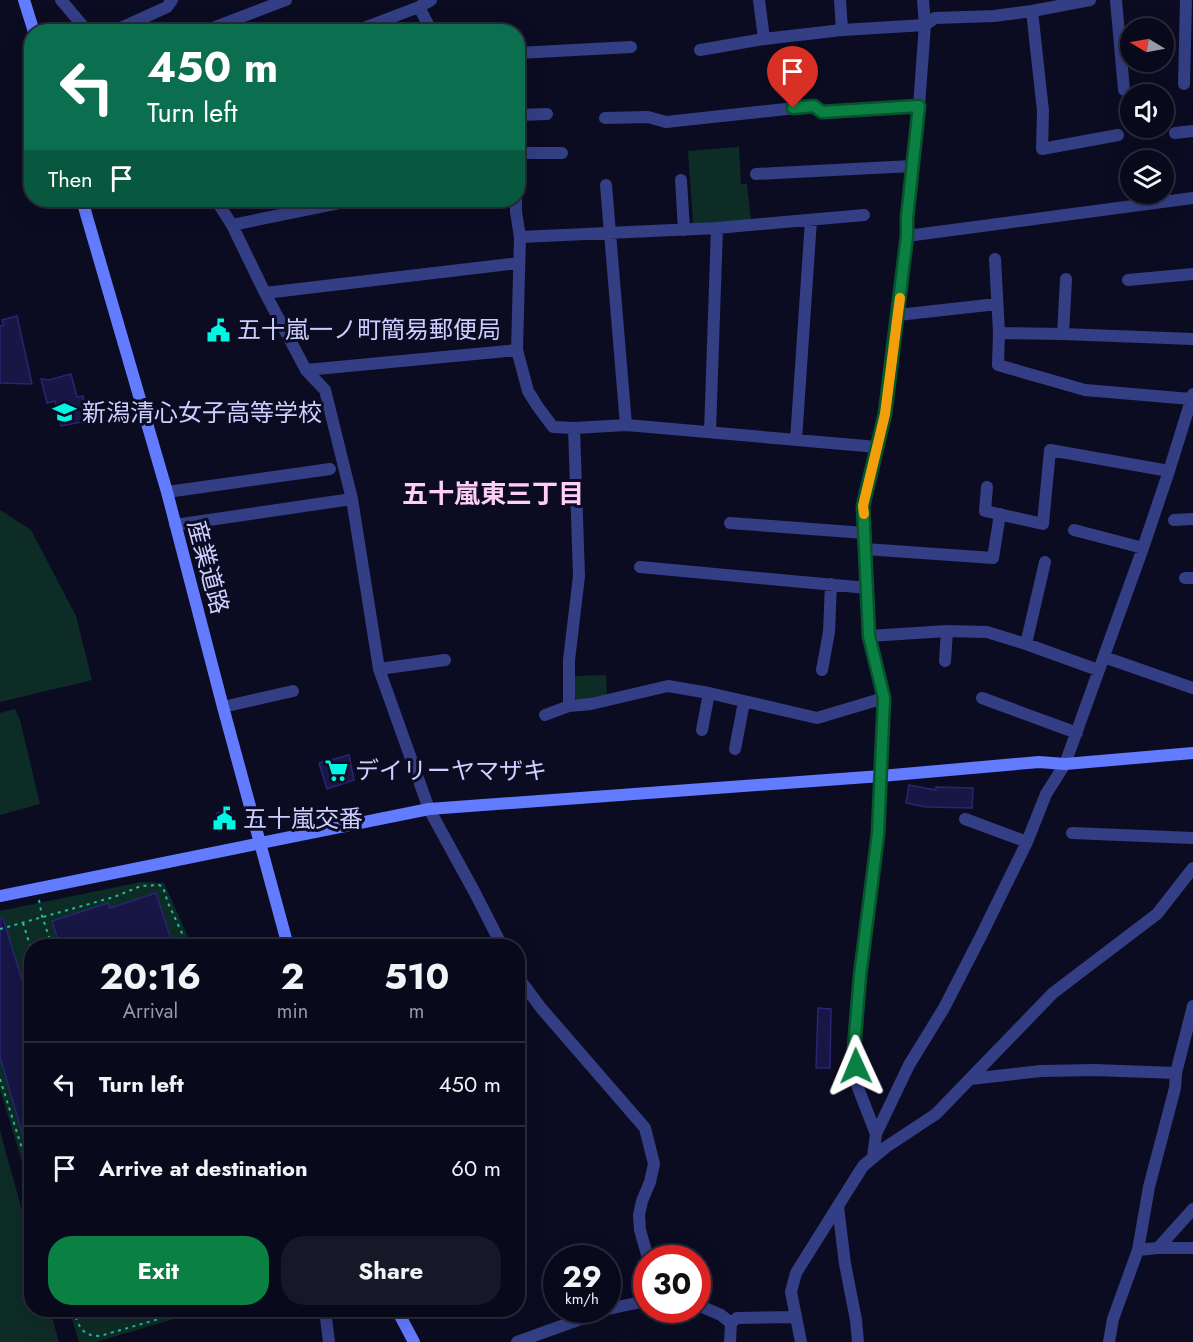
<!DOCTYPE html>
<meta charset="utf-8">
<style>
body{margin:0;font-family:Jost,"Noto Sans JP",sans-serif;background:#161727;color:#f1f3f6;height:100vh;display:flex;flex-direction:column;font-size:22px;white-space:nowrap}
*{box-sizing:border-box;margin:0}
p{font-size:20px;color:#989aa2}
.icon{flex:none;width:33px;height:33px;fill:none;stroke:currentColor;stroke-width:2;stroke-linecap:round;stroke-linejoin:round}
.map{position:relative;flex:1;overflow:hidden}
.panel{position:absolute;left:24px;top:939px;width:501px;height:378px;display:flex;flex-direction:column;background:#08091a;border-radius:24px;box-shadow:0 6px 24px #0002,0 0 0 2px #292a39}
.panel>*{flex:none}
.top-card{position:absolute;left:24px;top:24px;width:501px;height:183px;border-radius:24px;box-shadow:0 6px 24px #0002,0 0 0 2px #292a39;background:#0b6e4f;color:#fff;overflow:hidden}
.needle{width:39px;rotate:280deg}
.controls{position:absolute;left:1120px;top:18px;display:grid;gap:12px}
.controls a{display:grid;place-items:center;width:54px;height:54px;border-radius:50%;background:#08091a;box-shadow:0 6px 24px #0002,0 0 0 2px #292a39;font-size:30px}
.speed{position:absolute;left:543px;top:1245px;display:flex;gap:12px;font-size:30px;font-weight:700;text-align:center}
.speed>*{display:grid;place-content:center;width:78px;height:78px;border-radius:50%;background:#08091a;box-shadow:0 6px 24px #0002,0 0 0 2px #292a39;line-height:1}
.speed small{font-size:15px;font-weight:400}
.speed .limit{border:9px solid #d22;background:#fff;color:#111}
.pin{position:absolute;display:grid;place-items:center;width:51px;height:51px;color:#fff;margin:-62px -26px;border-radius:50% 50% 50% 0;rotate:-45deg;box-shadow:0 0 6px #0007}
.pin .icon{rotate:45deg}
.me{position:absolute;width:66px;margin:-33px;rotate:359deg;stroke-linejoin:round;filter:drop-shadow(0 0 4px #0008)}
.turn{display:flex;align-items:center;gap:21px;height:126px;padding:0 24px;font-size:27px}
.turn .icon{width:78px;height:78px;stroke-width:2.5}
.turn b{display:block;font-size:42px;line-height:51px}
.then{display:flex;align-items:center;height:57px;padding:0 24px;background:#0003;gap:12px;font-size:22px}
.eta{display:flex;justify-content:space-evenly;align-items:center;height:102px;text-align:center}
.eta b{font-size:36px;font-weight:700;line-height:42px}
.primary-button{display:flex;gap:12px;margin-top:auto;padding:12px 24px}
.primary-button a{flex:1;height:69px;border-radius:24px;background:#0b8043;color:#fff;font-size:24px;font-weight:700;line-height:69px;text-align:center}
.primary-button a+a{background:#161727;color:#f1f3f6}
ul{padding:0;list-style:none}
li{display:flex;align-items:center;gap:18px;height:84px;padding:0 24px;border-top:2px solid #292a39}
li div{flex:1}
li b{display:block;font-size:22px}
li em{font-style:normal}
.map>svg:first-child{display:block}
.green{fill:#0e2c26}
.building{fill:#171644;stroke:#282672;stroke-width:1.5}
.lines{fill:none;stroke-linecap:round;stroke-linejoin:round}
.path{stroke:#24bb97;stroke-width:2;stroke-dasharray:3 4.5;stroke-linecap:butt}
.street{stroke:#333e84;stroke-width:12}
.secondary{stroke:#637bff;stroke-width:12}
.route-casing{stroke:#07532c;stroke-width:15}
.route{stroke:#0b8043;stroke-width:10}
.slow{stroke:#f59e0b;stroke-width:10}
.labels{text-anchor:middle;stroke-width:6;stroke-linejoin:round;paint-order:stroke}
.poi-label{font-size:24px;fill:#cccfff;stroke:#0b0c22;text-anchor:start}
.street-label{font-size:24px;fill:#cccfff;stroke:#0b0c22}
.neighbourhood-label{font-size:26px;font-weight:bold;fill:#ffcef6;stroke:#0b0c22}
</style>
<div class="map">
<svg width="1193" height="1342" viewBox="0 0 1193 1342">
<rect width="100%" height="100%" fill="#0b0c22"/>
<path class="green" d="M739,147L741,184H747L751,221L693,223L688,151Z
M0,510L31,530L76,616L92,680L0,702Z
M606,675L607,697L583,702L575,698V676Z
M15,709L20,720L40,804L0,815V713Z
M141,882L164,883L192,946H32L31,1190L0,1090V911Z
M0,1131L31,1243L32,1310H50L59,1342H0Z
M69,1310H205L96,1342H79Z"/>
<path class="building" d="M17,316L32,384L0,383V326L4,325L2,320Z
M71,374L77,397L83,396L87,421L61,426L55,401L47,403L41,379L49,380Z
M349,755L354,780L327,789L319,763Z
M909,785L936,790V787L973,788L972,808L926,807L906,803Z
M231,810L234,825L221,828L217,813Z
M156,893L173,946H60L52,921L108,903L110,908Z
M0,918H3L22,980L32,977V1153H28L0,1057Z
M818,1008L831,1009L830,1068H816Z"/>
<g class="lines">
<path class="path" d="M39,900L42,916L52,946
M23,923L32,952
M0,929L114,897L141,886L159,885L163,887L168,903L188,946
M0,1079L32,1180
M73,1310C79,1326 81,1336 100,1336L190,1310"/>
<path class="street" d="M61,0L88,32
M759,0L764,39L842,30L925,25L935,18L994,16L1032,11L1090,0
M840,0L842,30
M1116,0L1124,90
M419,7L432,32
M1032,11L1043,111L1042,149L1118,135
M112,32L167,7L172,0
M202,32L286,0
M353,32L419,7L431,0
M700,50L764,39
M518,53L631,47
M1184,84L1186,0
M518,115L547,114
M605,118L648,117L666,122L814,106L822,112L919,106
M1175,133L1193,131
M518,153H562
M756,174L912,166
M681,180L684,230
M606,185L626,425
M216,200L232,225L265,293L306,370L325,390L352,499L379,669L429,809L475,893L502,946
M516,200V212L520,237L517,350L528,391L538,407L553,427L574,428L626,425L877,447
M232,225L354,200
M907,236L1193,198
M520,237L717,228L864,215
M995,259L999,333L998,365L1085,390L1191,399
M1128,280L1193,274
M265,293L518,263
M898,315L997,304
M999,333L1063,334L1193,339
M1063,334L1066,279
M306,370L517,350
M710,432L717,228
M796,440L811,220
M987,487L985,511L1043,524L1050,450L1169,471
M167,492L330,469
M1174,520L1193,519
M730,523L865,533
M175,525L352,499
M1074,530L1143,548
M865,549L993,558L1000,514
M640,567L867,588
M1185,578H1193
M869,636L947,631L987,632L1026,644L1098,670
M1026,644L1045,562
M1104,657L1193,688
M945,661L947,631
M379,669L445,660
M822,670L829,632L831,584
M982,698L1077,733
M569,706V660L579,576L574,428
M223,707L293,691
M545,715L569,706L591,704L668,686L709,693L817,718L884,698
M702,730L709,693
M735,749L744,702
M965,819L1027,842
M1072,833L1193,838
M518,977L541,1008L645,1128L654,1164L650,1182L642,1201L639,1215L640,1230L648,1258
M970,1079L1041,1071L1094,1070L1176,1073
M876,1134L909,1065L944,1008L982,934L1027,842L1046,794L1065,764L1143,548L1169,471L1193,394
M873,1157L876,1134L857,1085L854,1048L856,1011L861,959L878,833L884,698L869,636L863,505L885,414L907,236V218L919,106L925,25L923,0
M838,1207L845,1264L856,1320L858,1342
M1158,1248H1193
M1138,1250L1158,1248L1193,1209
M698,1305L721,1315L731,1323
M608,1309L646,1301
M325,1310L329,1342
M517,1342L606,1310
M730,1342L731,1323L737,1318L795,1317
M801,1342L791,1292L796,1273L863,1166L886,1147L936,1114L1053,993L1157,914L1193,868
M1109,1342L1113,1319L1138,1250L1149,1187L1175,1088L1176,1073L1193,1006"/>
<path class="secondary" d="M24,0L34,32
M82,200L167,492L223,707L288,946
M0,896L429,809L881,776L1039,762L1065,764L1193,753
M397,1310L414,1342"/>
</g>
<g class="lines">
<defs>
<path id="route" d="M793,108L814,106L822,112L919,106L907,218V236L885,414L863,506L869,636L884,698L878,834L860,976L854,1048L856,1066"/>
</defs>
<use href="#route" class="route-casing"/>
<use href="#route" class="route"/>
<path class="slow" d="M864,514L863,506L885,414L900,298"/>
</g>
<defs>
<symbol id="civic-bare" viewBox="-9 -9 18 18"><path d="M-.6-6.5H3V-4.5H.6V-3L4-1V1h2V6H-6V1h2V-1L-.6-3ZM-1.2 2.5V6h2.4V2.5Z" fill="#00f7e4" stroke="#0b0c22" stroke-width="2.5" paint-order="stroke"/></symbol>
<symbol id="school-bare" viewBox="-9 -9 18 18"><path d="M0-5L7-2L0 1L-7-2ZM-4 1L0 2.5L4 1V4Q0 6-4 4Z" fill="#00f7e4" stroke="#0b0c22" stroke-width="2.5" paint-order="stroke"/></symbol>
<symbol id="supermarket-bare" viewBox="-9 -9 18 18"><path d="M-6-5.5h2.5l.6 2H6L4.5 2H-2.5L-4.4-4H-6ZM-1.5 3.2a1.3 1.3 0 1 0 .1 0ZM3 3.2a1.3 1.3 0 1 0 .1 0Z" fill="#00f7e4" stroke="#0b0c22" stroke-width="2.5" paint-order="stroke"/></symbol>
</defs>
<g fill-rule="evenodd">
<use href="#civic-bare" x="202" y="314" width="33" height="33"/>
<use href="#school-bare" x="48" y="396" width="33" height="33"/>
<use href="#supermarket-bare" x="320" y="754" width="33" height="33"/>
<use href="#civic-bare" x="208" y="802" width="33" height="33"/>
</g>
<g class="labels">
<g class="poi-label">
<text x="237" y="338">五十嵐一ノ町簡易郵便局</text>
<text x="82" y="421">新潟清心女子高等学校</text>
<text x="355" y="779">デイリーヤマザキ</text>
<text x="243" y="827">五十嵐交番</text>
</g>
<g class="street-label">
<text transform="translate(208 567) rotate(75)" y="8">産業道路</text>
</g>
<g class="neighbourhood-label">
<text x="493" y="503">五十嵐東三丁目</text>
</g>
</g>
</svg>
<div class="controls">
<a><svg class="needle" viewBox="-14 -14 28 28"><path d="M0-13l5 13h-10z" fill="#e53935"/><path d="M0 13l5-13h-10z" fill="#989aa2"/></svg></a>
<a><svg class="icon" aria-label="sound" viewBox="0 0 24 24"><path d="M4 9h4l5-4v14l-5-4H4zM17 9q2 3 0 6"/></svg></a>
<a><svg class="icon" aria-label="layers" viewBox="0 0 24 24"><path d="M12 4l9 5-9 5-9-5zM3 14l9 5 9-5"/></svg></a>
</div>
<div class="speed"><div>29<small>km/h</small></div><div class="limit">30</div></div>
<div class="pin" style="left:793px;top:108px;background:#d93025"><svg class="icon" aria-label="arrive" viewBox="0 0 24 24"><path d="M6 21V4h12l-3 4 3 4H6"/></svg></div>
<svg class="me" style="left:856px;top:1066px" viewBox="-20 -20 40 40"><path d="M0-17L14 15 0 8-14 15z" fill="#0b8043" stroke="#fff" stroke-width="4"/></svg>
<div class="top-card">
<div class="turn"><svg class="icon" aria-label="left" viewBox="0 0 24 24"><path d="M17 20v-9H6M10 6l-5 5 5 5"/></svg><div><b>450 m</b>Turn left</div></div>
<div class="then">Then<svg class="icon" aria-label="arrive" viewBox="0 0 24 24"><path d="M6 21V4h12l-3 4 3 4H6"/></svg></div>
</div>
<section class="panel">
<div class="eta">
<div><b>20:16</b><p>Arrival</p></div>
<div><b>2</b><p>min</p></div>
<div><b>510</b><p>m</p></div>
</div>
<ul>
<li><svg class="icon" aria-label="left" viewBox="0 0 24 24"><path d="M17 20v-9H6M10 6l-5 5 5 5"/></svg><div><b>Turn left</b></div><em>450 m</em></li>
<li><svg class="icon" aria-label="arrive" viewBox="0 0 24 24"><path d="M6 21V4h12l-3 4 3 4H6"/></svg><div><b>Arrive at destination</b></div><em>60 m</em></li>
</ul>
<div class="primary-button"><a>Exit</a><a>Share</a></div>
</section>
</div>
